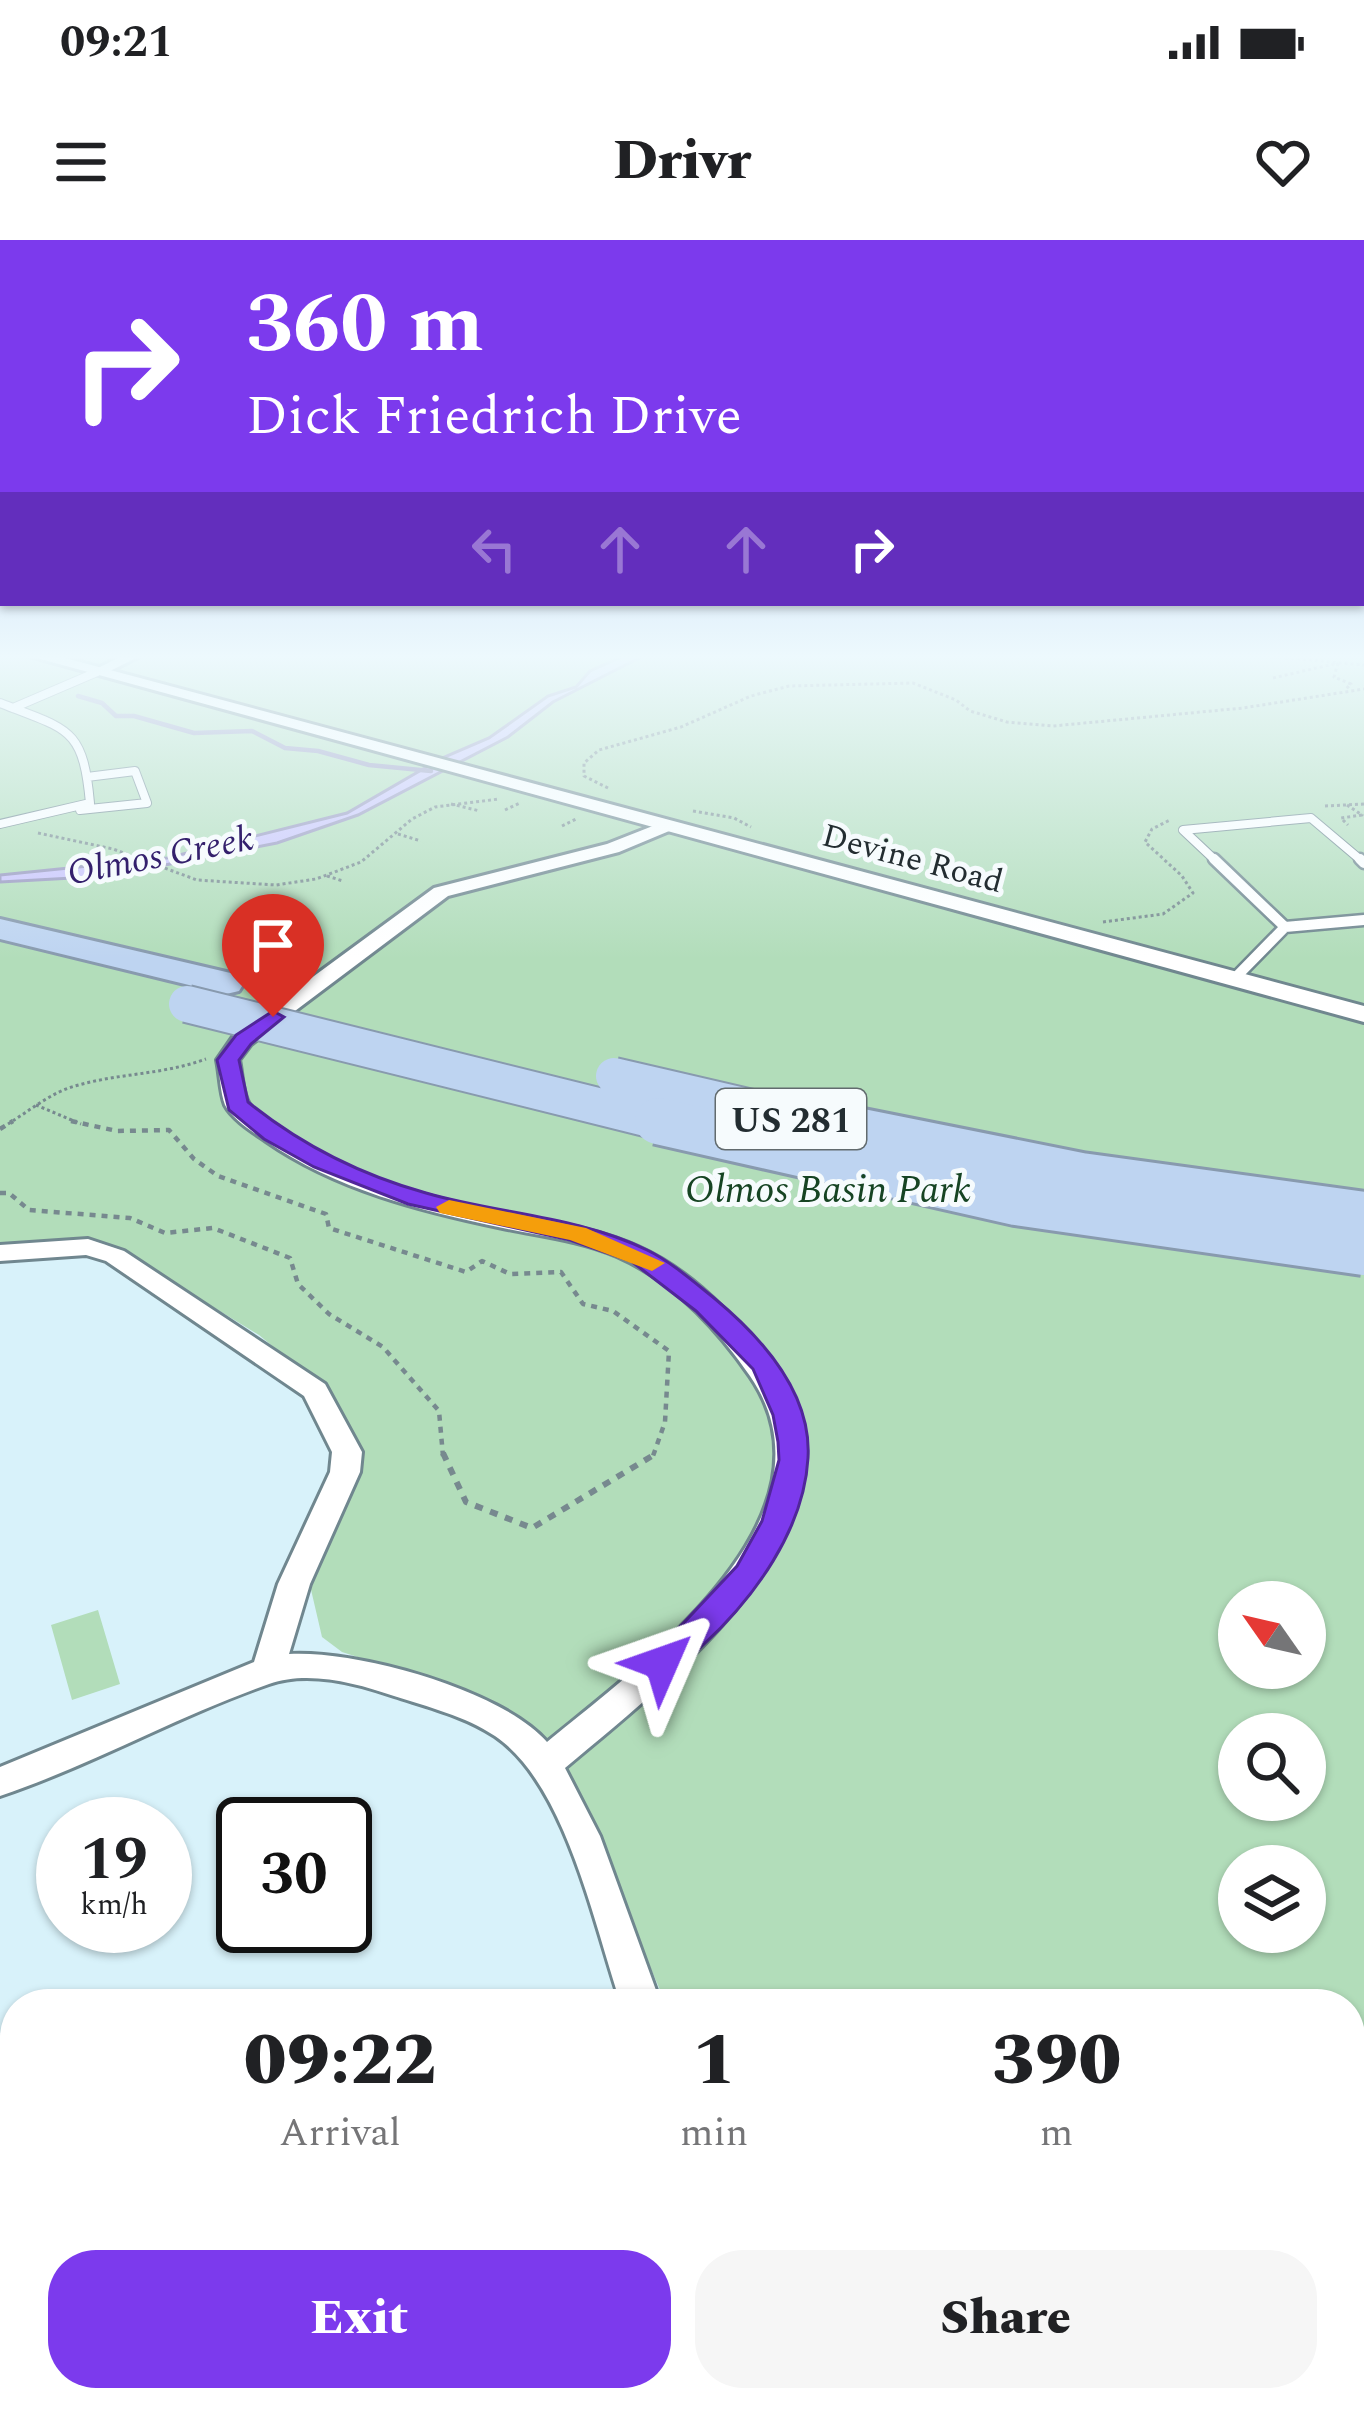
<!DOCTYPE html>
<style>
body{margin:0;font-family:Spectral,serif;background:#f6f6f6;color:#202124;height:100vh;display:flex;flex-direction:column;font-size:45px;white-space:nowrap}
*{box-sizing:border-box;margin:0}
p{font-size:39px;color:#757577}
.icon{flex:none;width:66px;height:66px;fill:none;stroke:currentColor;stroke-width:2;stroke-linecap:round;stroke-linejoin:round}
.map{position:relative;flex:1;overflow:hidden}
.details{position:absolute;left:0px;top:1749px;width:1365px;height:423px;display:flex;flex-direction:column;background:#fff;border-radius:48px 48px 0 0;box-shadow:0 3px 9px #0004}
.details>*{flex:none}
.guide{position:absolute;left:0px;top:0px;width:1365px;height:366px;box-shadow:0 3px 9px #0004;background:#7c3aed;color:#fff;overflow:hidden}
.needle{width:78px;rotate:304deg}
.controls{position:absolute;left:1218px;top:1341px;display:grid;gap:24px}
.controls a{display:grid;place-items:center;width:108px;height:108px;border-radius:50%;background:#fff;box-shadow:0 3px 9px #0004;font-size:60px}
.speed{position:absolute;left:36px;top:1557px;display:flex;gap:24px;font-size:60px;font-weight:700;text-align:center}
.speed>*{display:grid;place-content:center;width:156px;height:156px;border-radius:50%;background:#fff;box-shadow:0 3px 9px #0004;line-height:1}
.speed small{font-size:30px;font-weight:400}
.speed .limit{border:6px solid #111;border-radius:18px;background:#fff;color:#111}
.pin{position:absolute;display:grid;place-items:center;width:102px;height:102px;color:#fff;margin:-123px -51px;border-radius:50% 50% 50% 0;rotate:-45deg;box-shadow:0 0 12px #0007}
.pin .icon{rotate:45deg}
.me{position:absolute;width:132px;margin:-66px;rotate:47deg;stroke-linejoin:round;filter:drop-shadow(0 0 9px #0008)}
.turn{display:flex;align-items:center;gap:42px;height:252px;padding:0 48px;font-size:54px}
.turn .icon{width:156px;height:156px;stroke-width:2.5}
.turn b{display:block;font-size:84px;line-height:102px}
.lanes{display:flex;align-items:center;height:114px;padding:0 48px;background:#0003;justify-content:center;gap:60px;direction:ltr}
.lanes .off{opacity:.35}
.eta{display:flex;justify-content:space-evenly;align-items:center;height:204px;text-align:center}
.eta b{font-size:72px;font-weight:800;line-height:84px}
.primary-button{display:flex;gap:24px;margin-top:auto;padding:24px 48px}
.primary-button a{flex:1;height:138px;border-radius:48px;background:#7c3aed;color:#fff;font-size:48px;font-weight:800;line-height:138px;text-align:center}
.primary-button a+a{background:#f6f6f6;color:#202124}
.status{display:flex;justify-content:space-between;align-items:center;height:84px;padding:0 60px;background:#fff;direction:ltr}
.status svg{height:33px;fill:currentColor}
header{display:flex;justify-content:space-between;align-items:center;height:156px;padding:0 48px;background:#fff;font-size:54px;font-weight:800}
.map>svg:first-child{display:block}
.green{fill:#b2ddba;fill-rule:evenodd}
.water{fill:#cac4fc;stroke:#9897bf;stroke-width:3}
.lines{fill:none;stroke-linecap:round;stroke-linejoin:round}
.stream{stroke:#9897bf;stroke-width:4.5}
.service-far1-casing{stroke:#70878f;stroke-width:10}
.service-casing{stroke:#70878f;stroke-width:15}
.minor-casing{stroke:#70878f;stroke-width:6}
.tertiary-casing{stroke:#70878f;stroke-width:6}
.motorway-casing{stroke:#889aae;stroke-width:6}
.path-far2{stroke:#77898f;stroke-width:3;stroke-dasharray:3 3;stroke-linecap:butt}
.path-far1{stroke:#77898f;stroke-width:4.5;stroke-dasharray:6 6;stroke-linecap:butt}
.path{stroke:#77898f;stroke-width:6;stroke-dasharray:8 8;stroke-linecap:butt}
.service-far1{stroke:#fff;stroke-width:8}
.service{stroke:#fff;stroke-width:10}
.minor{fill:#fff;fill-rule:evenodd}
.tertiary{fill:#fff;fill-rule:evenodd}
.motorway{fill:#bed4f1;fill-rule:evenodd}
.motorway-bridge-far1-casing{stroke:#889aae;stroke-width:40;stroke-linecap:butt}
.motorway-bridge-casing{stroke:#889aae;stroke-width:52;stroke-linecap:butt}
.motorway-bridge-far1{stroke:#bed4f1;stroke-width:36}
.motorway-bridge{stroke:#bed4f1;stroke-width:46}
.route{fill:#7c3aed;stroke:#51269a;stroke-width:3}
.slow{fill:#f59e0b}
.labels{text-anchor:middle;stroke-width:10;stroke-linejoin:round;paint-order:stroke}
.far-street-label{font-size:33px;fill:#232d31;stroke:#f6fbfd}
.far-water-label{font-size:36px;font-style:italic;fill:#34206d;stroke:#f6fbfd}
.shield{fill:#f6fbfd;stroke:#626b6e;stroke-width:3}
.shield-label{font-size:36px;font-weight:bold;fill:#232d31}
.park-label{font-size:39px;font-style:italic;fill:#164423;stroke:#f6fbfd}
</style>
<div class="status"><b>09:21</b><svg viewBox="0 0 49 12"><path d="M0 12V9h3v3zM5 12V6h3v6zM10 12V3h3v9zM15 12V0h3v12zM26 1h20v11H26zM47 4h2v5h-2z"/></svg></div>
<header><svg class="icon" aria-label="menu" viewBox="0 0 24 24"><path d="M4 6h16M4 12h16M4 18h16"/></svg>Drivr<svg class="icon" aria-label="heart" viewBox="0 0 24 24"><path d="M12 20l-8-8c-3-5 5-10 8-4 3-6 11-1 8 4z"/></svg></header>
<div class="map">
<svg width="1364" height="2171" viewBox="0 0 1364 2171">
<rect width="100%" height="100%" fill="#d8f2fa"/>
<path class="green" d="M0,415H1364V2171H767L766,2157H1350V1764H666L576,1553L538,1492L457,1449L342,1412L322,1397L309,1341L362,1232L361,1207L325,1150L259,1095L120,1010L84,999L0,1008ZM1239,1362H1305V1428H1239ZM1239,1494H1305V1560H1239ZM1239,1626H1305V1692H1239Z
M98,1370L120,1444L72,1460L51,1385Z"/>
<path class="water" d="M626,415H645L553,462L508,497L358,575L277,603L109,636L0,642V635L167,618L347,573L442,518L489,498L548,456L576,447L590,431Z"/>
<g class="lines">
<path class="stream" d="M78,456L102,463L116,476H134L194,493L252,491L285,508L318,511L369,525L431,531"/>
<defs>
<path id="service-far1" d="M0,463C68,490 83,486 90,563L0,584
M13,468L97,432
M80,570L147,563L135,531L87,537
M1217,622L1183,590L1311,578L1363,622"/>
<path id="service" d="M1214,619L1285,687
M1360,619L1364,623
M1235,738L1285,687L1364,680"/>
<path id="minor" d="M124,415H142L102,435L90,432Z
M668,580L677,585L674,589L619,612L448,656L251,804L239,820C242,833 242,854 249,864C259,878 279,889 292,898C354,939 434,959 506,974C551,983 597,988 638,1007C694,1032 737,1078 772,1127C882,1281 670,1439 565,1528L600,1596L661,1764H621C594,1685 566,1544 495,1496C465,1476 428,1467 394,1456C356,1443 308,1430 269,1444C177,1476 92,1525 0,1556V1527L254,1422L278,1344L330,1232L332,1212L304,1156L106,1021L86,1015L0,1021V1005L88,999L124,1011L325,1144L362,1212L360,1232L310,1344L289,1414C357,1410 502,1450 547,1502C642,1424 847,1277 750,1136C716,1087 672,1040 617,1016C580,1000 541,996 503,988C421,971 335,949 266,901C253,892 232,879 225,865C220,852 220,834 217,820L235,794L434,648L607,604Z
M720,2157H768V2171H720Z"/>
<path id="tertiary" d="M26,415H54L1364,766V782Z"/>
<path id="motorway" d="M0,679L239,735L244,743L239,751L226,754L0,699Z"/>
</defs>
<use href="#service-far1" class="service-far1-casing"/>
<use href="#service" class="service-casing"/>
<use href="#minor" class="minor-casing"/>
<use href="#tertiary" class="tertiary-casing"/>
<use href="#motorway" class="motorway-casing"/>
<path class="path-far2" d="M1255,415L1364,425
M1338,423L1334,437L1351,444L1345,450
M1273,438L1338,423
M608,548L584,536V523L599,510L681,487L751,456L789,446L913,443L956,460L970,471L1007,482L1053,486L1243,468L1364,449
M451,564L480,571
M1347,565L1362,575L1341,578L1348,585
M1325,566L1364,564
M505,570L520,563
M693,571L734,578L751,587
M562,586L576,579
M38,593L113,609L197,640L276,645L316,639L361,622L412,579L435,567L499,559
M398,594L421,601
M327,636L343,641
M1103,682L1163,674L1193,653L1182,636L1145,602L1152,589L1170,580
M36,865L81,884
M8,884C29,871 52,852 75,846C119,833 162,835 206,819"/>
<path class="path-far1" d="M71,881L117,891L169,890L194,919L218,936L326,974L329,988L466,1032L482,1021L510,1034L561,1032L583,1064L613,1071L669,1111L665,1182L653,1216
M0,889L13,881
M0,953H9L29,970L130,978L165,993L213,988L290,1018L298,1044L329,1074L383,1107L439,1171L443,1216"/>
<path class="path" d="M443,1213L466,1262L532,1288L657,1213"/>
<use href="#service-far1" class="service-far1"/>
<use href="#service" class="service"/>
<use href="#minor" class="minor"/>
<use href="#tertiary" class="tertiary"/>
<use href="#motorway" class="motorway"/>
<defs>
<path id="motorway-bridge-far1" d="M187,764L670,884
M614,836L821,884"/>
<path id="motorway-bridge" d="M658,881L1016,962L1364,1012
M807,881L1081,936L1364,975"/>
</defs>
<use href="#motorway-bridge-far1" class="motorway-bridge-far1-casing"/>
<use href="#motorway-bridge" class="motorway-bridge-casing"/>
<use href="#motorway-bridge-far1" class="motorway-bridge-far1"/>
<use href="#motorway-bridge" class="motorway-bridge"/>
</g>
<linearGradient id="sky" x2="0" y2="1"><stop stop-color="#9cbaf0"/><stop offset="0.58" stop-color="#edf9fd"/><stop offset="1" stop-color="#edf9fd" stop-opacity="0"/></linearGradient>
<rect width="1364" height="719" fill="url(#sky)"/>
<path class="route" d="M273,771L284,777L251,804L239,820L248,862C300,904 361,935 426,953C498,974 578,976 647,1010C670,1021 694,1042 714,1058C760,1096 812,1153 808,1218C804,1290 754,1358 703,1405C687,1420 674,1439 650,1432L646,1423L737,1326L762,1281L779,1220L778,1202L773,1175L753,1129L696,1071L631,1021L570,1000L408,964L314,927L264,899L229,870L217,820L236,795Z"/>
<path class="slow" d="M449,960L586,988L665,1023L652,1031L570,1000L440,973L436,967Z"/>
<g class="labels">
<g class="far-street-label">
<text transform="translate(913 617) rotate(15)" y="12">Devine Road</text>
</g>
<g class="far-water-label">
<text transform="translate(160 614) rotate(-11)" y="13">Olmos Creek</text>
</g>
<rect class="shield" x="716" y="849" width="150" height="60" rx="9"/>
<g class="shield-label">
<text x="791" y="892">US 281</text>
</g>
<g class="park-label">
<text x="828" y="962">Olmos Basin Park</text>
</g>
</g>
</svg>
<div class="controls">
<a><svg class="needle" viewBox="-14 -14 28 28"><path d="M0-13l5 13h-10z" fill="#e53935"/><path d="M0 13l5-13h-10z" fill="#757577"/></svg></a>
<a><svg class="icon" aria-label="search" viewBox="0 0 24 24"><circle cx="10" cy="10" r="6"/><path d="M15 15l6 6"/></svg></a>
<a><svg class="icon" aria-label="layers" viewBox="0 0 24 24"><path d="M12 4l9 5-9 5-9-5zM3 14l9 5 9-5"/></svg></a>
</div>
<div class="speed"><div>19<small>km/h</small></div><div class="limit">30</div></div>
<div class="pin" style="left:273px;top:777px;background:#d93025"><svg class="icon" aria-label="arrive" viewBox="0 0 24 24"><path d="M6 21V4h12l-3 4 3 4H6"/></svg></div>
<svg class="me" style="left:662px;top:1423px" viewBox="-20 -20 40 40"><path d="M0-17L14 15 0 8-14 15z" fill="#7c3aed" stroke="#fff" stroke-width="4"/></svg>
<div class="guide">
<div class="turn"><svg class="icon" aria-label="right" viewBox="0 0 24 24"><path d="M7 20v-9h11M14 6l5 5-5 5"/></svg><div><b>360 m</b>Dick Friedrich Drive</div></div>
<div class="lanes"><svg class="icon off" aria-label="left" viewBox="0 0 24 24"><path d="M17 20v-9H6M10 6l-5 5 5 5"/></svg><svg class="icon off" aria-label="ahead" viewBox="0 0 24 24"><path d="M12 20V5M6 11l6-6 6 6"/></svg><svg class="icon off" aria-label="ahead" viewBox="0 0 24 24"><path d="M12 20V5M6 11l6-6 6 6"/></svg><svg class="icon" aria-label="right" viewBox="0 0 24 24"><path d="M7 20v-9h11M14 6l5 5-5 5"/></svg></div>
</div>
<section class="details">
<div class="eta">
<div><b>09:22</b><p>Arrival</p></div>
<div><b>1</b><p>min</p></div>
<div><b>390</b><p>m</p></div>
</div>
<div class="primary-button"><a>Exit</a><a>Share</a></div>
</section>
</div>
